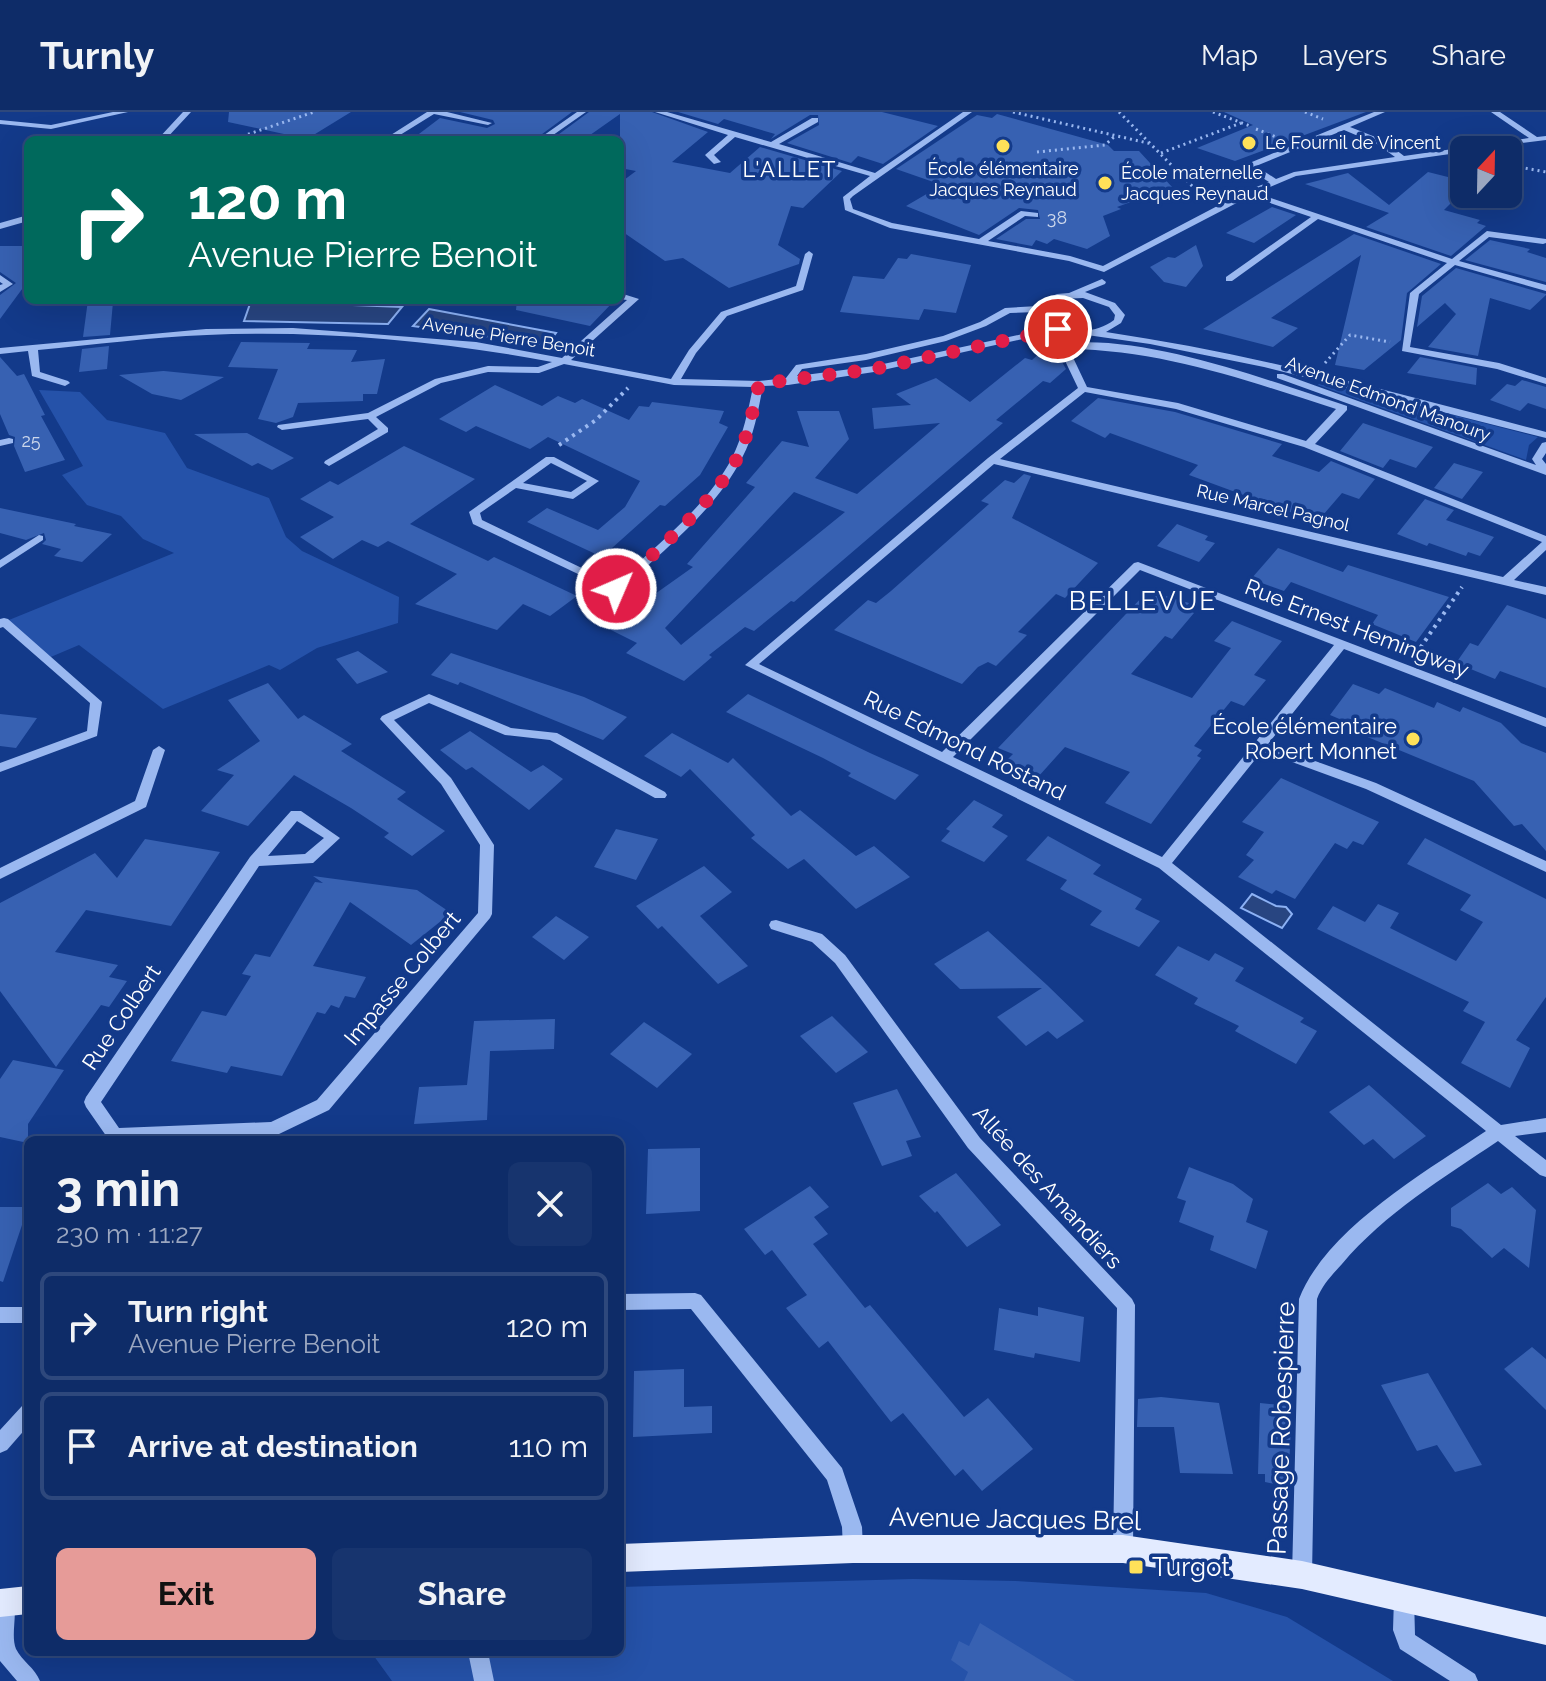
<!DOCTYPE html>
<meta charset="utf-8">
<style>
body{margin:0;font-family:Raleway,sans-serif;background:#17346e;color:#f1f3f6;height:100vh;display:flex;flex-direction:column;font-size:30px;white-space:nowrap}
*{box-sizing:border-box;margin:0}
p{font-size:26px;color:#9ba7c0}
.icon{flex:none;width:44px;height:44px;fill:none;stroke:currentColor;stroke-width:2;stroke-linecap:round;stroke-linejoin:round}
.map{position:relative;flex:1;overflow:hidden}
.details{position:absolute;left:24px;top:1024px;width:600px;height:520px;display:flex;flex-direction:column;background:#0e2c68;border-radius:12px;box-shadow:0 8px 32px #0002,0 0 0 2px #2e487c}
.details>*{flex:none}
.banner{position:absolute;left:24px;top:24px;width:600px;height:168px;border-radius:12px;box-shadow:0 8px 32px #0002,0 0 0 2px #2e487c;background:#00695c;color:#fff;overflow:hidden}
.needle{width:52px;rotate:22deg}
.controls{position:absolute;left:1450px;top:24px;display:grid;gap:16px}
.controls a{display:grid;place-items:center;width:72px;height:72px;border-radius:12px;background:#0e2c68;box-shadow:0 8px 32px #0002,0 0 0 2px #2e487c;font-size:40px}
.pin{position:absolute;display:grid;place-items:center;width:68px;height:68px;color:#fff;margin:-34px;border:4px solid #fff;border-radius:50%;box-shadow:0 2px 8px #0007}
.me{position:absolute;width:88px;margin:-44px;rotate:45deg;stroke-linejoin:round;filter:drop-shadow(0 0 6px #0008)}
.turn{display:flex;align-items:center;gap:28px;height:168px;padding:0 32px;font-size:36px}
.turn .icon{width:104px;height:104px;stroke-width:2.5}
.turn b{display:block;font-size:56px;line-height:68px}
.round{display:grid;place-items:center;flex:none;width:84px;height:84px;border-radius:12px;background:#17346e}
.head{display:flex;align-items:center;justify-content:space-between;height:136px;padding:0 32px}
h1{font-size:48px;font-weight:700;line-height:60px}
.button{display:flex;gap:16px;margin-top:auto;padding:16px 32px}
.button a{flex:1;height:92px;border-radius:12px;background:#e69b98;color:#111;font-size:32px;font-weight:700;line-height:92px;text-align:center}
.button a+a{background:#17346e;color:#f1f3f6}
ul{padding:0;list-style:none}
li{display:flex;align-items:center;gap:24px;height:108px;margin:0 16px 12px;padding:0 16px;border:4px solid #2e487c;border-radius:12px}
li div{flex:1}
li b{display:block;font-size:30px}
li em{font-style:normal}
header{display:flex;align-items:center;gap:48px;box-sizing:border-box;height:112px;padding:0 40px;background:#0e2c68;border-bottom:2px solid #2e487c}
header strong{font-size:38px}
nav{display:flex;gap:44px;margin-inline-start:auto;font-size:28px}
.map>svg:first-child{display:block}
.green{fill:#2552a9}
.water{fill:#284581;stroke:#8cb1f4;stroke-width:2}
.building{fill:#3761b2;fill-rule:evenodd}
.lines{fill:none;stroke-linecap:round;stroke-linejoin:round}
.path-far1{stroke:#9ab8f0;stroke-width:3;stroke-dasharray:2 4;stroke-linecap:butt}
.path{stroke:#9ab8f0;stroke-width:4;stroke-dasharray:3 5;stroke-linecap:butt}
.minor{fill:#9ab8f0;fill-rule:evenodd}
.major{fill:#e3ebff;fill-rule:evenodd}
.route{stroke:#e11d48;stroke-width:14;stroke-dasharray:0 25.2}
.poi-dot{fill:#ffe159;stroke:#133a8a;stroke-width:3}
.labels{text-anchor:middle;stroke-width:7;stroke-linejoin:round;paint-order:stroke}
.far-poi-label{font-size:18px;fill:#fff;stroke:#133a8a;text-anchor:start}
.number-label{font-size:18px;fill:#cdd8ec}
.far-street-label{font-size:18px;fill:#fff;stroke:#133a8a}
.far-quarter-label{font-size:22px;letter-spacing:2px;fill:#fff;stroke:#133a8a}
.street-label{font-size:22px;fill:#fff;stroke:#133a8a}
.poi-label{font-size:22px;fill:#fff;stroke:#133a8a;text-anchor:end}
.quarter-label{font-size:26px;letter-spacing:2px;fill:#fff;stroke:#133a8a}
.near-street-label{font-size:26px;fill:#fff;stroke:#133a8a}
.near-poi-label{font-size:26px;fill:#fff;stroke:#133a8a;text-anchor:start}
</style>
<header>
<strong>Turnly</strong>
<nav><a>Map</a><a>Layers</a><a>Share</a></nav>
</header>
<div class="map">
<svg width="1546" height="1569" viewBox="0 0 1546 1569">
<rect width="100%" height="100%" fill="#133a8a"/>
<path class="green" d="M1321,269L1538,325L1529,333L1526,348L1318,273Z
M39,278L80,280L107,308L165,321L187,356L269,386L286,425L302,439L399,485L398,511L317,536L280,558L269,553L163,597L79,533L46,547L4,510L174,441L143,427L121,404L87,393L62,363L83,354Z
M913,1467L1016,1469L1206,1481L1287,1505L1393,1569H392L371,1540H620V1475Z"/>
<path class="water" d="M251,189L402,195L388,212L244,209Z
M429,197L556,221L547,233L413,214Z
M1252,782L1276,794L1286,795L1292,802L1282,816L1241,796Z"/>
<path class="building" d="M229,0H351L307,27L228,10Z
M460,0H572L534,28H411L440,6L487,16L495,12L493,8Z
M589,0H652L708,20L672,50L730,61L760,35L842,59L803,96L791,94L778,133L800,147L799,152L729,176L683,146L665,149L620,118V71L636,59L620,56V2L583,28H551Z
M678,0H882L938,14L883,52L858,44L851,51L787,31L819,13L818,3H810L771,27L775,22L724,7L718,12Z
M1224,0H1366L1235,49L1197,36L1253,13Z
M997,2L1108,33L1114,39H1139L1172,75L1117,95L1121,97L1103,104L1110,124L1087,137L1054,127L1047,132L1036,128L1032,134L996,127L1026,107H1040L1038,98L1019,96L979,123L906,94L942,73L896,57L977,3L992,6Z
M1428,60L1464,69V78L1444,98L1480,108L1477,111L1486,114L1451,144L1366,115L1389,101L1305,72L1348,61L1389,93Z
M1272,95L1296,103L1254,131L1226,121Z
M1354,122L1441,152L1407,181L1401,228L1364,258L1335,253L1361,143L1271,206L1298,216L1273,235L1203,217Z
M1490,128L1530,137L1527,140L1546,146V170L1465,148Z
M1196,133L1203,154L1186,175L1164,170L1150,155L1168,145L1175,146Z
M0,134H28V169L0,207V183L16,171L0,160Z
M911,142L971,153L956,201L924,197L919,208L840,200L853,164L884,167L898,146L907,147Z
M1456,156L1546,182V183L1530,198L1490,186L1478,244L1428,235L1456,202L1445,191L1417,215L1422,184Z
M88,188L113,190L110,223L83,225Z
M517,188H615L590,214L516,198Z
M241,230L310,231L307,237L357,238L351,250L385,247L377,282H363V289L298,291L293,305L276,311L258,307L278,257L228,255Z
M109,234L107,257L79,260L82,237Z
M1040,241L1061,248L1066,257L1050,271L1043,269L996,308L1003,311L794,490L791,489L754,519L745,515L709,543L712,545L684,569L626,541L637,531L607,516L693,455L687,452L755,375L746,371L782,329L809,335L797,299H839L849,327L815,366L857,382L940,311L874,317L872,296L911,293L896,282L936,266L970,290L1025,246L1032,248ZM794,380L845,400L681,533L665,516Z
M0,245L17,264L24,262L45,303L41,304L65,348L25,360L14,334L15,325L9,323L0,302Z
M1420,245L1477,256L1476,273L1407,261Z
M163,259H164L224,265L181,288L152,282L119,263Z
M1522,268L1546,275V297L1528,291L1520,299L1490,288L1507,272L1515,274Z
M495,273L542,294L558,284L575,291L582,287L629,308L639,294L649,295L652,290L724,299L719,311L728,315L700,363L665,394L660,393L602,445L527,410L547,396L598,418L625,395L640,369L548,325L530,337L476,314L466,320L439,307Z
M1098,286L1175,300L1282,332L1272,344L1319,360L1331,349L1375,367L1359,387L1342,381L1317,410L1189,363L1198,353L1110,321L1105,326L1071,309Z
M1363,311L1433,335L1416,356L1390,347L1383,356L1340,339Z
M247,321L294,346L272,358L258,351L252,354L194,322Z
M404,334L475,367L410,412L488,449L494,445L577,484L550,504L523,492L497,518L415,492L457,462L388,429L378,435L362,428L333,447L300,425L334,405L300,387L330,369L338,373Z
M1454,351L1483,360L1462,387L1434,376Z
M1024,362L1031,364L1012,406L1098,451L1065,486L1056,482L1018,520L1027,523L996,554L988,550L978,555L962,572L834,518L868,488L876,491L891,479L989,392L981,389L1005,368L1014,371Z
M1425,387L1454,398L1446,408L1494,425L1480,444L1468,440L1466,444L1429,431L1427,434L1397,422Z
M0,396L76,412L74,414L112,422L82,450L54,444L61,437L42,432L46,428L44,421L26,428L0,421Z
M1177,412L1208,424L1205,428L1215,431L1199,450L1157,434Z
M1278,436L1343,460L1348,453L1449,485L1416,530L1372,512L1378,503L1291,470L1284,479L1251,467Z
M1156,481L1189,491L1185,497L1194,501L1172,527L1165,524L1131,562L1192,586L1231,536L1214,529L1232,509L1282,529L1254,563L1266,568L1244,594L1231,589L1194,634L1202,638L1197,644L1201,646L1151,712L1105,691L1130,660L1065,635L1038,665L1005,650L1013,642L998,636L1145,482L1152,485Z
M1507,493L1546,507V576L1500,559L1495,567L1456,551L1470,531L1478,534Z
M358,539L388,560L357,572L336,547Z
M451,541L584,585L627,605L603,628L460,570L458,573L431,563Z
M268,571L298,607L304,603L352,632L341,639L406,680L397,687L445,719L412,744L384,725L389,721L351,696L294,663L248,714L201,699L234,663L217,658L260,629L228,588Z
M1353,572L1379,582L1385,576L1434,596L1437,590L1460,600L1463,595L1501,611L1521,631L1546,641V739L1522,712L1514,714L1474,669L1353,619L1356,614L1330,603Z
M748,582L870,641L919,663L895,688L848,664L851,661L823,646L726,600Z
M0,602L37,606L16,636L0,634Z
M470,619L531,660L543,653L563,667L529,698L472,655L466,658L440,638Z
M672,621L728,651L733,646L791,704L800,698L856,744L874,734L910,765L856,797L804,747L788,757L751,726L755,723L690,657L681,665L644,644Z
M1281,666L1379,710L1363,733L1353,729L1347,737L1335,731L1295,787L1276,778L1272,782L1238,765L1254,748L1246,743L1264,720L1242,710Z
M974,688L1003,703L992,715L1008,724L984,750L941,729L950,719L946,717Z
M616,717L658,727L636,768L594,755Z
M1048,724L1101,753L1093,762L1142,787L1135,797L1160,809L1139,835L1090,813L1102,799L1060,777L1067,768L1026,748Z
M1425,726L1546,787V885L1516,928L1530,936L1510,976L1461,951L1485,910L1463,899L1469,890L1317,817L1333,794L1365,810L1378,792L1399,801L1390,816L1456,849L1483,810L1460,798L1471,783L1407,752Z
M145,727L220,740L171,814L86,798L55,840L118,853L109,865L127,869L109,895L101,893L56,955L0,879V791L95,741L117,766Z
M704,754L732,780L700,804L748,854L718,872L662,814L658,817L636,794Z
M313,764L417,778L451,801L411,833L350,790L313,854L366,865L355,886L345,884L339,896L331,893L325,902L317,900L282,964L231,954L227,961L171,949L202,899L226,904L251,864L242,862L255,842L270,845L315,770L323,771Z
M556,804L589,825L564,848L532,825Z
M988,819L1047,873L1084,909L1057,927L1048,919L1026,934L997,905L1042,876L960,877L934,852Z
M1178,834L1209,849L1215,841L1244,856L1235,869L1304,906L1300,910L1317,919L1296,952L1235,919L1239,914L1194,892L1198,886L1155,863Z
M832,904L868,940L836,961L800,924Z
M555,907L554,937L490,939L487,1008L414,1012L419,975L467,973L474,909Z
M644,910L692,942L657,976L610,942Z
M13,948L64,958L28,1012V1031L0,1025V967Z
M1369,973L1426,1024L1394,1047L1373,1027L1364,1033L1329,1000Z
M897,977L921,1025L906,1029L912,1044L882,1054L853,991Z
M700,1036V1099L646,1102L648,1037Z
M1189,1055L1233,1072L1253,1087L1246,1110L1268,1119L1256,1157L1210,1138L1214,1124L1179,1110L1186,1089L1177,1086Z
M956,1061L1001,1113L967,1135L937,1099L935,1101L919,1084Z
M1488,1071L1501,1082L1512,1075L1536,1098L1529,1156L1504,1136L1492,1146L1461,1117L1451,1114V1096Z
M810,1074L829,1095L814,1105L828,1122L813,1132L865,1196L870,1193L964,1305L988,1286L1033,1337L982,1379L963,1357L955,1364L903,1301L891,1310L828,1229L819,1236L786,1196L807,1183L772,1138L765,1143L744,1117Z
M0,1095H28L3,1170L0,1169Z
M1038,1195L1084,1205L1080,1250L1035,1241L1034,1246L994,1238L999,1196L1038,1204Z
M1532,1235L1546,1247V1298L1504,1257Z
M684,1257V1295L712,1294V1321L633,1325L634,1259Z
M1428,1261L1482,1353L1455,1360L1437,1333L1417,1339L1381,1273Z
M1161,1285L1219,1291L1233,1362L1180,1361L1174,1315H1137L1138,1287Z
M1260,1291L1292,1294L1288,1375L1265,1370V1362H1258Z
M980,1511L1075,1569H964L968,1560L951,1548L959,1529L969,1534Z"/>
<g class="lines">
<path class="path-far1" d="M1013,0L1152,32
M1119,0L1198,80
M1213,0L1250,14
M1305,0L1323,7
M1256,17L1276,25
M231,28L314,0
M1037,40L1105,33L1115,24
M1161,41L1241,11
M1508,53L1546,60
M1325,251L1350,223L1390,230"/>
<path class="path" d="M559,333L596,308L628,276
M1416,542L1462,475"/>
<path class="minor" d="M113,0H128L51,17L0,12V8L51,13Z
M183,0H191L165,28H157Z
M427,0H447L492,11L488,13L434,2L392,28H383Z
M577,0H586L546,28H537Z
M655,0H667L771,30L812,6H818V10L779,32L875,61L963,0H972L853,84L850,87L853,97L892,111L979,127L1021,99L1038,101V105L1025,104L988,129L1070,144L1103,154L1246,79L1269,70L1247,56V52L1374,0H1385L1350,15L1383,28L1404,44L1529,26L1491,0H1500L1537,25L1546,24V28L1464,38V40L1296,64L1256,81L1452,147L1487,119L1546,127V131L1543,132L1489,125L1459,149L1546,173V179L1455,153L1419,182L1410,235L1499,251L1546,266V272L1497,257L1402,239L1410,181L1447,151L1318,107L1232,169H1226V165L1311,105L1250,84L1104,160L1069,149L890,116L845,98L843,85L870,64L735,25L714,43L721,50L714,52L705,43L728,23ZM1344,18L1377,32L1395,45L1294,60L1276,67L1256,54Z
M28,103V109L0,117V111Z
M809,139L813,142L803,178L727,204L696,241L681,267L759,269L786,266L796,253L866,242L943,224L980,210L1005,196L1038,194L1040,189L1057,182L1069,181L1102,167L1106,170L1105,172L1085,180L1115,191L1125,203L1121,211L1106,220C1255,242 1400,282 1546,320V326L1264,255L1150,232L1059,219L874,260L788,273L763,274C758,299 754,324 742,346C715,399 662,439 620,479L616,480L473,412L469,400L546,345H554L599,369L573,387L516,376L480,401L482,408L615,472C655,434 706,396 732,346C743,324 748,299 753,275L674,273L564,252L539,261L488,260L441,271L376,305L388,316V320L329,354L324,351L325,349L378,317L368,307L282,318L277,315L278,313L368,301L435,267L488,254L538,255L552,250C441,229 320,218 207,223C151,225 94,233 38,238L40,260L68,269L70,271L65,274L32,264L28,239L0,242V236L206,217L293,216L476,230L562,246L627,188L620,187V181L639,187L571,248L671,267L689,238L721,200L796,174L805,142ZM1083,186L1109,195L1115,203L1114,208C1093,224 1064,221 1046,202L1047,192L1061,187ZM1037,200L1038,205L1051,216L874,254L797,264L802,257L866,248L946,229L986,214L1010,201ZM551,351L587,369L571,380L523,371Z
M0,163L13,172L0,180V173L3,172L0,170Z
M1060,232C1144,221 1266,268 1347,294V298L1315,332L1546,424V438L1514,468L1546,475V483L994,352L759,552L942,640L1134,451L1138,450L1546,606V615L1344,537L1268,632L1376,671L1546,749V760L1366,677L1262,639L1172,751L1501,1013L1546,1006V1020L1515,1024L1546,1048V1065L1540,1063L1498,1029C1443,1066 1385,1101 1342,1152C1332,1163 1322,1173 1317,1187L1312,1463L1309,1470L1302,1473L1295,1470L1292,1463L1299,1187C1326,1117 1425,1060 1486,1019L1159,756L745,553L988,346L1078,276L1058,234ZM1069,237C1162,238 1249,269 1336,297L1306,329L1178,291L1087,275ZM1085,280L1176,297L1304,335L1542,430L1503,465L1000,347ZM1140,458L1334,533L1162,745L953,645Z
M1277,262H1283L1536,353L1532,347L1542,331L1546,330V341L1542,347L1546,352V363L1277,266Z
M9,326L13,327V331L0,334V328Z
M39,423L43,424V428L0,456V448Z
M4,506L8,507L102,590L97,624L0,660V651L87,619L90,591L3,515L0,516V507Z
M429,582L511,616L557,621L665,680L667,683L665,686H655L550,628L505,623L429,591L394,608L451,666L494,733L492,802L490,806L329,998L279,1022L273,1028H255L257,1024L109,1028L86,995L84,990L86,985L250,745L291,699H301L340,726L313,751L259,754L101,990L119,1016L271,1010L317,988L478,801L480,733L441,672L380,607L382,604ZM297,709L324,726L305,742L268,744Z
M159,634L165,638L146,695L0,767V756L135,689L153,638Z
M776,808L822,822L845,843L980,1026L1132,1187L1135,1193L1133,1437L1130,1444L1123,1447L1116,1444L1113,1437L1117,1196L968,1036L835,851L812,830L771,817L769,813L771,809Z
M695,1181L701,1183L842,1356L862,1415L863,1437L860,1444L853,1447L846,1444L843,1437L842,1415L827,1368L691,1197L620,1198V1182Z
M0,1195H28V1211H0Z
M28,1291V1314L7,1338L0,1341V1318L22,1294Z
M1404,1476L1411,1479L1414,1486L1415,1523L1475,1562L1478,1569H1450L1400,1537L1393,1518L1394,1486L1397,1479Z
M5,1481L12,1484C19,1500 10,1522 16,1537C22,1549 35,1556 40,1569H17L0,1549V1483Z
M468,1540H488L494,1569H474Z"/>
<path class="major" d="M853,1423H1123L1302,1449L1546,1505V1533L1302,1477L1123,1451H853L620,1460V1432Z
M28,1474V1502L0,1505V1477Z"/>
</g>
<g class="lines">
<path class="route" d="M616,477C655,439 703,401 732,355C748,330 752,300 759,272L874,257L1058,217"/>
</g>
<g class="poi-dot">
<circle cx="1249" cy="31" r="8"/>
<circle cx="1003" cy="34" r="8"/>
<circle cx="1105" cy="71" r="8"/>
<circle cx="1413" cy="627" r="8"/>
<rect x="1128" y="1447" width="16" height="16" rx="4"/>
</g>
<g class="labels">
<g class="far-poi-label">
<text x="1265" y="37">Le Fournil de Vincent</text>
<text x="1003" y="63" text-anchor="middle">École élémentaire<tspan x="1003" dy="21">Jacques Reynaud</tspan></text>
<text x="1121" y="67">École maternelle<tspan x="1121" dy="21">Jacques Reynaud</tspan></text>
</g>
<g class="number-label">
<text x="1057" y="112">38</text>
<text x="31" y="335">25</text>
</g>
<g class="far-street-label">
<text transform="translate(509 225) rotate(9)" y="6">Avenue Pierre Benoit</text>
<text transform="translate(1388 287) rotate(20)" y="6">Avenue Edmond Manoury</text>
<text transform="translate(1273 396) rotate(13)" y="6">Rue Marcel Pagnol</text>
</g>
<g class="far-quarter-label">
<text x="790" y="65">L'ALLET</text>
</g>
<g class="street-label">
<text transform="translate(1357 516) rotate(21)" y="8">Rue Ernest Hemingway</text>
<text transform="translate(965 633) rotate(26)" y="8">Rue Edmond Rostand</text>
<text transform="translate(402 866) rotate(-50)" y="8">Impasse Colbert</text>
<text transform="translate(121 905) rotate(-56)" y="8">Rue Colbert</text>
<text transform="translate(1048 1075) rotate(48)" y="8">Allée des Amandiers</text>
</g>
<g class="poi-label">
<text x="1397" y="622">École élémentaire<tspan x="1397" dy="25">Robert Monnet</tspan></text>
</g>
<g class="quarter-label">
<text x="1143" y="498">BELLEVUE</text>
</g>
<g class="near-street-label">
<text transform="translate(1281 1316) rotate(-88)" y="9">Passage Robespierre</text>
<text transform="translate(1015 1407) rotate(1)" y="9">Avenue Jacques Brel</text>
</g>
<g class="near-poi-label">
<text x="1152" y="1464">Turgot</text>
</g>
</g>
</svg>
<div class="controls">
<a><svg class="needle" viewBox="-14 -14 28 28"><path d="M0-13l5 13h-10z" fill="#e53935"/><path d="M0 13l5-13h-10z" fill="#9ba7c0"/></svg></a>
</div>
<div class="pin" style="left:1058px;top:217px;background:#d93025"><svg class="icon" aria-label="arrive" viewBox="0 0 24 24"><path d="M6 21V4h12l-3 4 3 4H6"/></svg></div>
<svg class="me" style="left:616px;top:477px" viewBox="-20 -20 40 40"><circle r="17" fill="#e11d48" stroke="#fff" stroke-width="3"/><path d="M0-11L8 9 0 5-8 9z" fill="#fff"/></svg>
<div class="banner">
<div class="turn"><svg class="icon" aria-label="right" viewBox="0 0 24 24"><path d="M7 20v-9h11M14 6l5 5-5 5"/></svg><div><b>120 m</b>Avenue Pierre Benoit</div></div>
</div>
<section class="details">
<div class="head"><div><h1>3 min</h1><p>230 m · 11:27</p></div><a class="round"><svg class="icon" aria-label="close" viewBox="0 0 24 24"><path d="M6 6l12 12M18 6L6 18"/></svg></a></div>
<ul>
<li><svg class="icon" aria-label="right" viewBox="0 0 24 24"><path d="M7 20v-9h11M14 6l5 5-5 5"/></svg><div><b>Turn right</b><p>Avenue Pierre Benoit</p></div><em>120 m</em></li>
<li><svg class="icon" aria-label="arrive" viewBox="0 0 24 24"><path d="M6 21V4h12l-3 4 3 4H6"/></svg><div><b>Arrive at destination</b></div><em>110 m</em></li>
</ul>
<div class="button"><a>Exit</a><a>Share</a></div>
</section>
</div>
